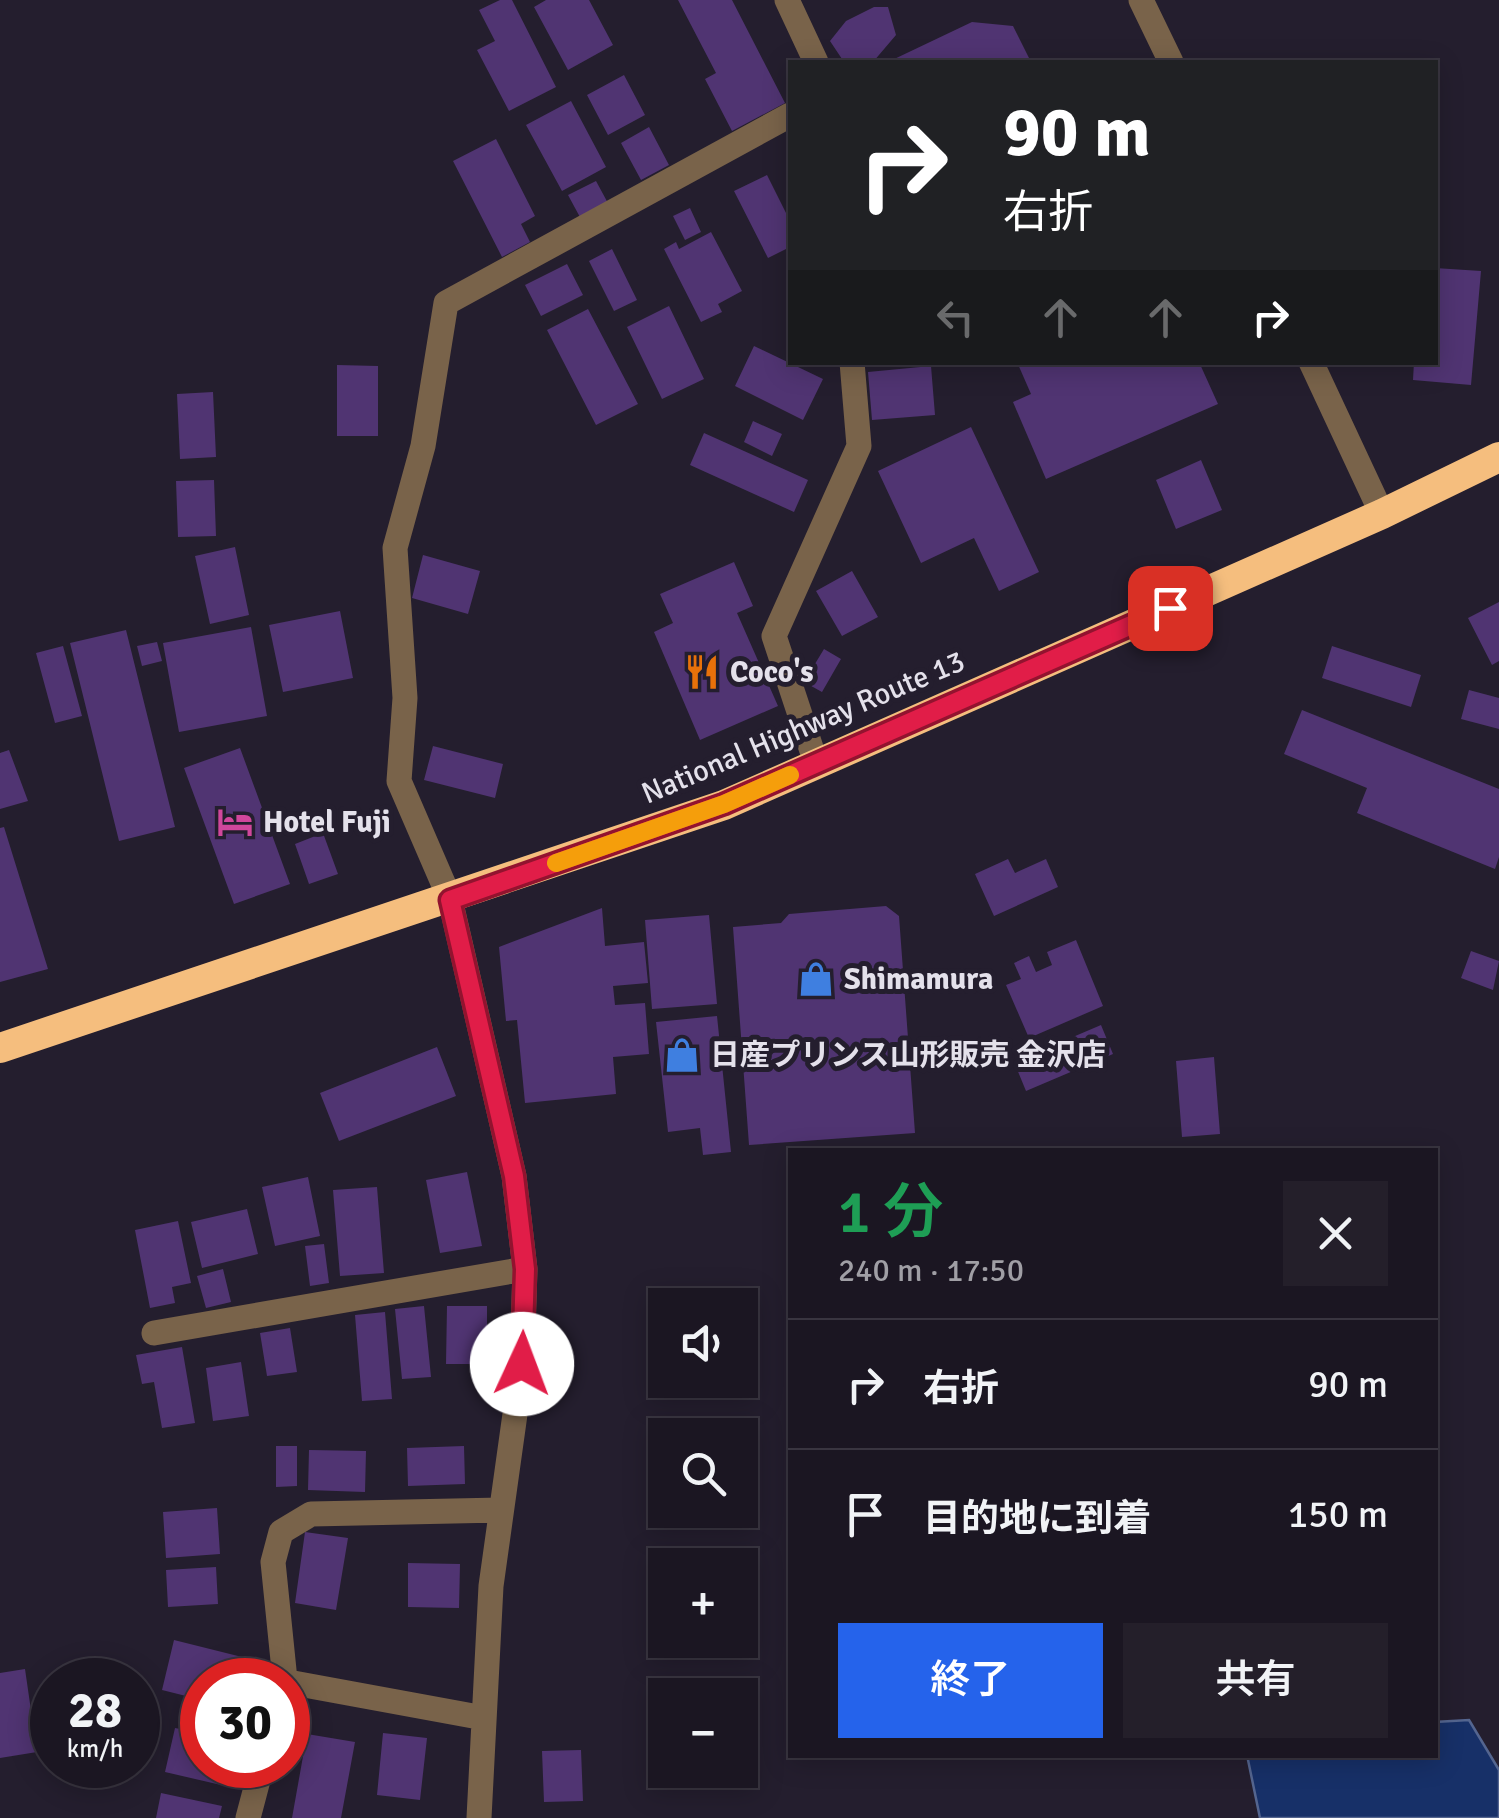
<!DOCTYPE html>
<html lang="ja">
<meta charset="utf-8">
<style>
body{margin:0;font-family:Signika,"Noto Sans JP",sans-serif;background:#241f2a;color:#f1f3f6;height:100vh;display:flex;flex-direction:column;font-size:38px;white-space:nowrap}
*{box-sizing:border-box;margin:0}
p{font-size:32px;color:#a09fa5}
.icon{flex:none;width:55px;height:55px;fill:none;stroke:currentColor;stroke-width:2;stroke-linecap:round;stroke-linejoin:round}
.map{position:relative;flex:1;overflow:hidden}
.details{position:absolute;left:788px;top:1148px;width:650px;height:610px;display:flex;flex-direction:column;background:#1b1622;border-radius:0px;box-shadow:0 5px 25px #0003,0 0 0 2px #393540}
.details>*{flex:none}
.banner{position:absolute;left:788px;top:60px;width:650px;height:305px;border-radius:0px;box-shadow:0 5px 25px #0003,0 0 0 2px #393540;background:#202124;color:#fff;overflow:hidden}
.controls{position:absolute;left:648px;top:1288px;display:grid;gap:20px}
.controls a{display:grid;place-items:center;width:110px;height:110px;border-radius:0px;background:#1b1622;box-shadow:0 5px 25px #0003,0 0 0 2px #393540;font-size:50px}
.speed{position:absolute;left:30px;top:1658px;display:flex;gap:20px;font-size:50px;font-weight:700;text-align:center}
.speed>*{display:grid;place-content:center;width:130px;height:130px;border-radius:50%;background:#1b1622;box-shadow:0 5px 25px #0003,0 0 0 2px #393540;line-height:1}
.speed small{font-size:25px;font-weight:400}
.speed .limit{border:15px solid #d22;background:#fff;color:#111}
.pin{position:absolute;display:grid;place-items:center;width:85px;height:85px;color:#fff;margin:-42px;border-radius:20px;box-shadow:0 5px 15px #0006}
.me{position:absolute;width:110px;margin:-55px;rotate:2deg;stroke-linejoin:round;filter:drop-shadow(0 0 8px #0008)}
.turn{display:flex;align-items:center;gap:35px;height:210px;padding:0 50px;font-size:45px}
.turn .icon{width:130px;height:130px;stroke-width:2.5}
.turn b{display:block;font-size:70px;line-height:85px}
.lanes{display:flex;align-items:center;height:95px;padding:0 50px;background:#0003;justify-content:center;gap:50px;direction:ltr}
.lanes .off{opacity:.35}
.round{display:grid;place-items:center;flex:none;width:105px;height:105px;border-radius:0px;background:#241f2a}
.headline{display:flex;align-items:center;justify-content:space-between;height:170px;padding:0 50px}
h1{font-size:60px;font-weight:600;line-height:75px;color:#1e9e55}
.action{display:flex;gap:20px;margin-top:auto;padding:20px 50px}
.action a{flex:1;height:115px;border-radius:0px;background:#2563eb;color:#fff;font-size:40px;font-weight:600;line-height:115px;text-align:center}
.action a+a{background:#241f2a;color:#f1f3f6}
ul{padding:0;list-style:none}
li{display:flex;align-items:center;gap:30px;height:130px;padding:0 50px;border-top:2px solid #393540}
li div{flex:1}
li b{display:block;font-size:38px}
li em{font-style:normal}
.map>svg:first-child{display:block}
.water{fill:#173068;stroke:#54658f;stroke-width:2.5}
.building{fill:#503472}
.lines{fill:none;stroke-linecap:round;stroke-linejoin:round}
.minor{stroke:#79634a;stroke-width:25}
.highway{stroke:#f5be7e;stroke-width:30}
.route-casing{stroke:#92132f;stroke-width:25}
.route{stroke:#e11d48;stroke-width:18}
.slow{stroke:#f59e0b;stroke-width:18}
.labels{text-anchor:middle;stroke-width:10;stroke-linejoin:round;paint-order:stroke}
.poi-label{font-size:30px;font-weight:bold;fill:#e4e1eb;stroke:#241e2e;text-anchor:start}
.street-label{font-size:30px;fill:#e4e1eb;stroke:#241e2e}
</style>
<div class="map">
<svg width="1499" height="1818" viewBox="0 0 1499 1818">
<rect width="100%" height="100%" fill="#241e2e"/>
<path class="water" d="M1469,1720L1499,1770V1818H1260L1247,1755H1435V1722Z"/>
<path class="building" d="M500,0H512L556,87L509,111L477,50L495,41L479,10Z
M546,0H589L613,45L568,70L534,7Z
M678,0H732L785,103L732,131L705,79L716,73Z
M874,7H888L896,35L873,62H844L830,41L846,21Z
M972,22L1013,26L1031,62H888Z
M624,75L645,115L608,135L587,95Z
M571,101L606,167L562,191L526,125Z
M649,127L669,165L641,180L621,143Z
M496,139L535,216L521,224L530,242L502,257L453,161Z
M767,175L790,221V247L768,258L734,191Z
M596,181L609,205L581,219L568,195Z
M690,208L701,232L685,240L673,216Z
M711,232L742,291L718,304L722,312L701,322L664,249L676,242L679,249Z
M612,249L637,300L614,311L589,261Z
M567,264L583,295L541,316L525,285Z
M1435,268L1481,271L1471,385L1413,380L1414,362H1435Z
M669,306L704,379L662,399L627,327Z
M588,309L638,404L596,425L547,330Z
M754,346L823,379L803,420L735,386Z
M1017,362H1199L1218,404L1046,479L1013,402L1031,394Z
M337,365L378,366V436H337Z
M931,366L935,415L872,420L868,372Z
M213,392L216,457L180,459L177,394Z
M753,421L782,434L772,456L744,442Z
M971,427L1039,572L999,591L974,538L921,563L878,471Z
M704,433L808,480L794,512L690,465Z
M1201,460L1222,510L1176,529L1156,480Z
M214,480L216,536L178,537L176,481Z
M235,547L249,615L210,624L195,556Z
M423,555L480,571L468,614L412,598Z
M734,562L753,606L737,613L778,706L700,740L654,632L673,623L660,594Z
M852,571L878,617L842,636L816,591Z
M1499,602V661L1492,665L1468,618Z
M340,611L353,678L283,692L269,625Z
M251,627L267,716L179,732L163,643Z
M126,630L175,827L119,841L70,643Z
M157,642L162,661L142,666L137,646Z
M63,646L82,716L55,723L36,653Z
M1332,646L1421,675L1411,707L1322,678Z
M824,649L841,659L822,692L804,682Z
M1469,690L1499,698V729L1461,719Z
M1302,710L1499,789V857L1495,869L1357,813L1367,788L1284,754Z
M433,746L503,764L495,798L424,780Z
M240,748L290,884L234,904L184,768Z
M9,750L28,801L0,809V753Z
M4,827L48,969L0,982V828Z
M323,833L338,874L309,884L295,844Z
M1008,859L1015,873L1046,859L1058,887L994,916L975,874Z
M886,906L899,916L915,1133L749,1145L733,927L781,923L789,914Z
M602,908L605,946L644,942L648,983L613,986L615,1005L645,1003L649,1054L613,1057L616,1094L525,1103L517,1020L506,1021L499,947Z
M709,915L717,1004L652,1009L645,920Z
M1076,940L1103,1006L1029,1038L1006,985L1021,979L1014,963L1029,956L1036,972L1052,965L1047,952Z
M1471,951L1499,961L1493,990L1461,978Z
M717,1016L731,1152L703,1155L700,1128L668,1132L656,1022Z
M1101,1025L1113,1054L1026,1091L1014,1062Z
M437,1047L456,1096L339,1141L320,1093Z
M1214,1057L1220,1134L1182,1137L1176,1061Z
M467,1172L482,1246L440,1253L426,1180Z
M308,1177L320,1236L275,1246L262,1187Z
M377,1187L384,1273L340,1276L333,1190Z
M247,1209L258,1254L202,1268L191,1222Z
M178,1221L191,1283L172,1287L175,1303L150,1308L135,1230Z
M324,1244L329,1283L310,1286L305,1246Z
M223,1269L231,1302L206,1308L197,1276Z
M424,1306L431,1377L402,1379L395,1309Z
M447,1306H487V1364H446Z
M385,1312L392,1399L362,1401L355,1315Z
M290,1328L297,1372L267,1376L260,1333Z
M182,1347L195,1423L162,1428L154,1382L142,1384L136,1355Z
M241,1362L249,1416L213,1421L206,1368Z
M276,1446H297V1486L276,1487Z
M464,1446L465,1484L408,1486L407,1448Z
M309,1450L366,1451L365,1492L308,1490Z
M217,1508L220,1554L166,1558L163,1512Z
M305,1532L348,1538L336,1610L295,1603Z
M408,1563L460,1564L459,1608L408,1607Z
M216,1567L218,1604L168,1607L166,1570Z
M174,1640L246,1658L241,1680H202V1700L162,1690Z
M25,1669L37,1752L0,1758V1673Z
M175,1728L202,1733V1765H225L221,1785L165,1772Z
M383,1733L427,1738L420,1800L377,1795Z
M307,1734L355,1742L341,1818H292Z
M581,1750L583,1801L544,1802L542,1751Z
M161,1793L222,1806L219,1818H156Z"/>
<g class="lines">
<path class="minor" d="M787,0L816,62
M1141,0L1171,62
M1311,362L1382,514
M816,763L774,636L859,446L852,362
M154,1333L525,1269
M285,1680L273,1562L281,1532L311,1514L501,1510
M288,1682L484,1718
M248,1818L262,1765
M479,1818L491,1586L522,1364L525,1269L514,1176L450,899L399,781L405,698L395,548L423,446L446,303L790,115"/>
<path class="highway" d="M0,1048L724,805L1382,514L1499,457"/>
</g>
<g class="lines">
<defs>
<path id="route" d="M522,1364L525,1269L514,1176L450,900L724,804L1170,608"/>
</defs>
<use href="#route" class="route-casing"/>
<use href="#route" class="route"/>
<path class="slow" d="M556,863L724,804L790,775"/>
</g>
<defs>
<symbol id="restaurant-bare" viewBox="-9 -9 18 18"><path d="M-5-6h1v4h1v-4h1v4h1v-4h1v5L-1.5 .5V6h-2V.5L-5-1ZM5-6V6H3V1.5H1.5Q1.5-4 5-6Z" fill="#e8710a" stroke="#241e2e" stroke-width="2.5" paint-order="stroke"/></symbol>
<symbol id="hotel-bare" viewBox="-9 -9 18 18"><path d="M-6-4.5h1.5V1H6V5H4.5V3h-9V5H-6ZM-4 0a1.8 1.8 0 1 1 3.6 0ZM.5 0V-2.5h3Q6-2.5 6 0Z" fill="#d1479c" stroke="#241e2e" stroke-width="2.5" paint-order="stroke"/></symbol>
<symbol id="shop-bare" viewBox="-9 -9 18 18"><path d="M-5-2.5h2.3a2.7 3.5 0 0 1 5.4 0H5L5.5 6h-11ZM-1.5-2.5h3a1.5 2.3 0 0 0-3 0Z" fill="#3f7fe0" stroke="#241e2e" stroke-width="2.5" paint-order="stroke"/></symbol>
</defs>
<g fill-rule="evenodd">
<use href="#restaurant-bare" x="677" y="647" width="50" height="50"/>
<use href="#hotel-bare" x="210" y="797" width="50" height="50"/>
<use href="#shop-bare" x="791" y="954" width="50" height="50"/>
<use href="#shop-bare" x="657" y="1030" width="50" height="50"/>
</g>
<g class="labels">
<g class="poi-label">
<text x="730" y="682">Coco's</text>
<text x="263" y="832">Hotel Fuji</text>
<text x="844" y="989">Shimamura</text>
<text x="710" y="1065">日産プリンス山形販売 金沢店</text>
</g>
<g class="street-label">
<text transform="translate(803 727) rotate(-23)" y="10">National Highway Route 13</text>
</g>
</g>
</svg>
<div class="controls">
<a><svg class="icon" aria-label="sound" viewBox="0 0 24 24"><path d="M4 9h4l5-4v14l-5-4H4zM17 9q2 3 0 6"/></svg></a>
<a><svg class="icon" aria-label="search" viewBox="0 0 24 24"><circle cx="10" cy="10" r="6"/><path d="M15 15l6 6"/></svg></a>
<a>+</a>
<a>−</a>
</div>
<div class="speed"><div>28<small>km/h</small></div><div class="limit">30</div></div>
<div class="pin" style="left:1170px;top:608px;background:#d93025"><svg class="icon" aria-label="arrive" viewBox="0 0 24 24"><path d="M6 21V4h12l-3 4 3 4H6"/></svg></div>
<svg class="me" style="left:522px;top:1364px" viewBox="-20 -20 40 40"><circle r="19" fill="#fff"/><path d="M0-13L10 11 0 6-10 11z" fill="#e11d48"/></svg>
<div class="banner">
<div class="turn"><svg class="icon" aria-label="right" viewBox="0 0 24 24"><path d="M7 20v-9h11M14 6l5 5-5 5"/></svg><div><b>90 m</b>右折</div></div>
<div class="lanes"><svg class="icon off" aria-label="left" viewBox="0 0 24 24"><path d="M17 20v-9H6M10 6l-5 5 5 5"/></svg><svg class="icon off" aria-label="ahead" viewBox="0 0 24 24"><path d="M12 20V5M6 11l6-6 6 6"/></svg><svg class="icon off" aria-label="ahead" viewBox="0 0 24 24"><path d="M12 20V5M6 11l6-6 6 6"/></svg><svg class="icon" aria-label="right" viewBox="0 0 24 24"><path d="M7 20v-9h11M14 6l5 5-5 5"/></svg></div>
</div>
<section class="details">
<div class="headline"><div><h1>1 分</h1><p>240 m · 17:50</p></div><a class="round"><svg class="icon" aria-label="close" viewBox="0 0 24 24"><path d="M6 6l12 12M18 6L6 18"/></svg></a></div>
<ul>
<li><svg class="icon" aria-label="right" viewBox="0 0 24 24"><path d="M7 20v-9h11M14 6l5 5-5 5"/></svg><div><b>右折</b></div><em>90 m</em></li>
<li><svg class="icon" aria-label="arrive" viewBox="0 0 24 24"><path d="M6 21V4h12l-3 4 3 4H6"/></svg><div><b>目的地に到着</b></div><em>150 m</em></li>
</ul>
<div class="action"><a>終了</a><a>共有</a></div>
</section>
</div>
